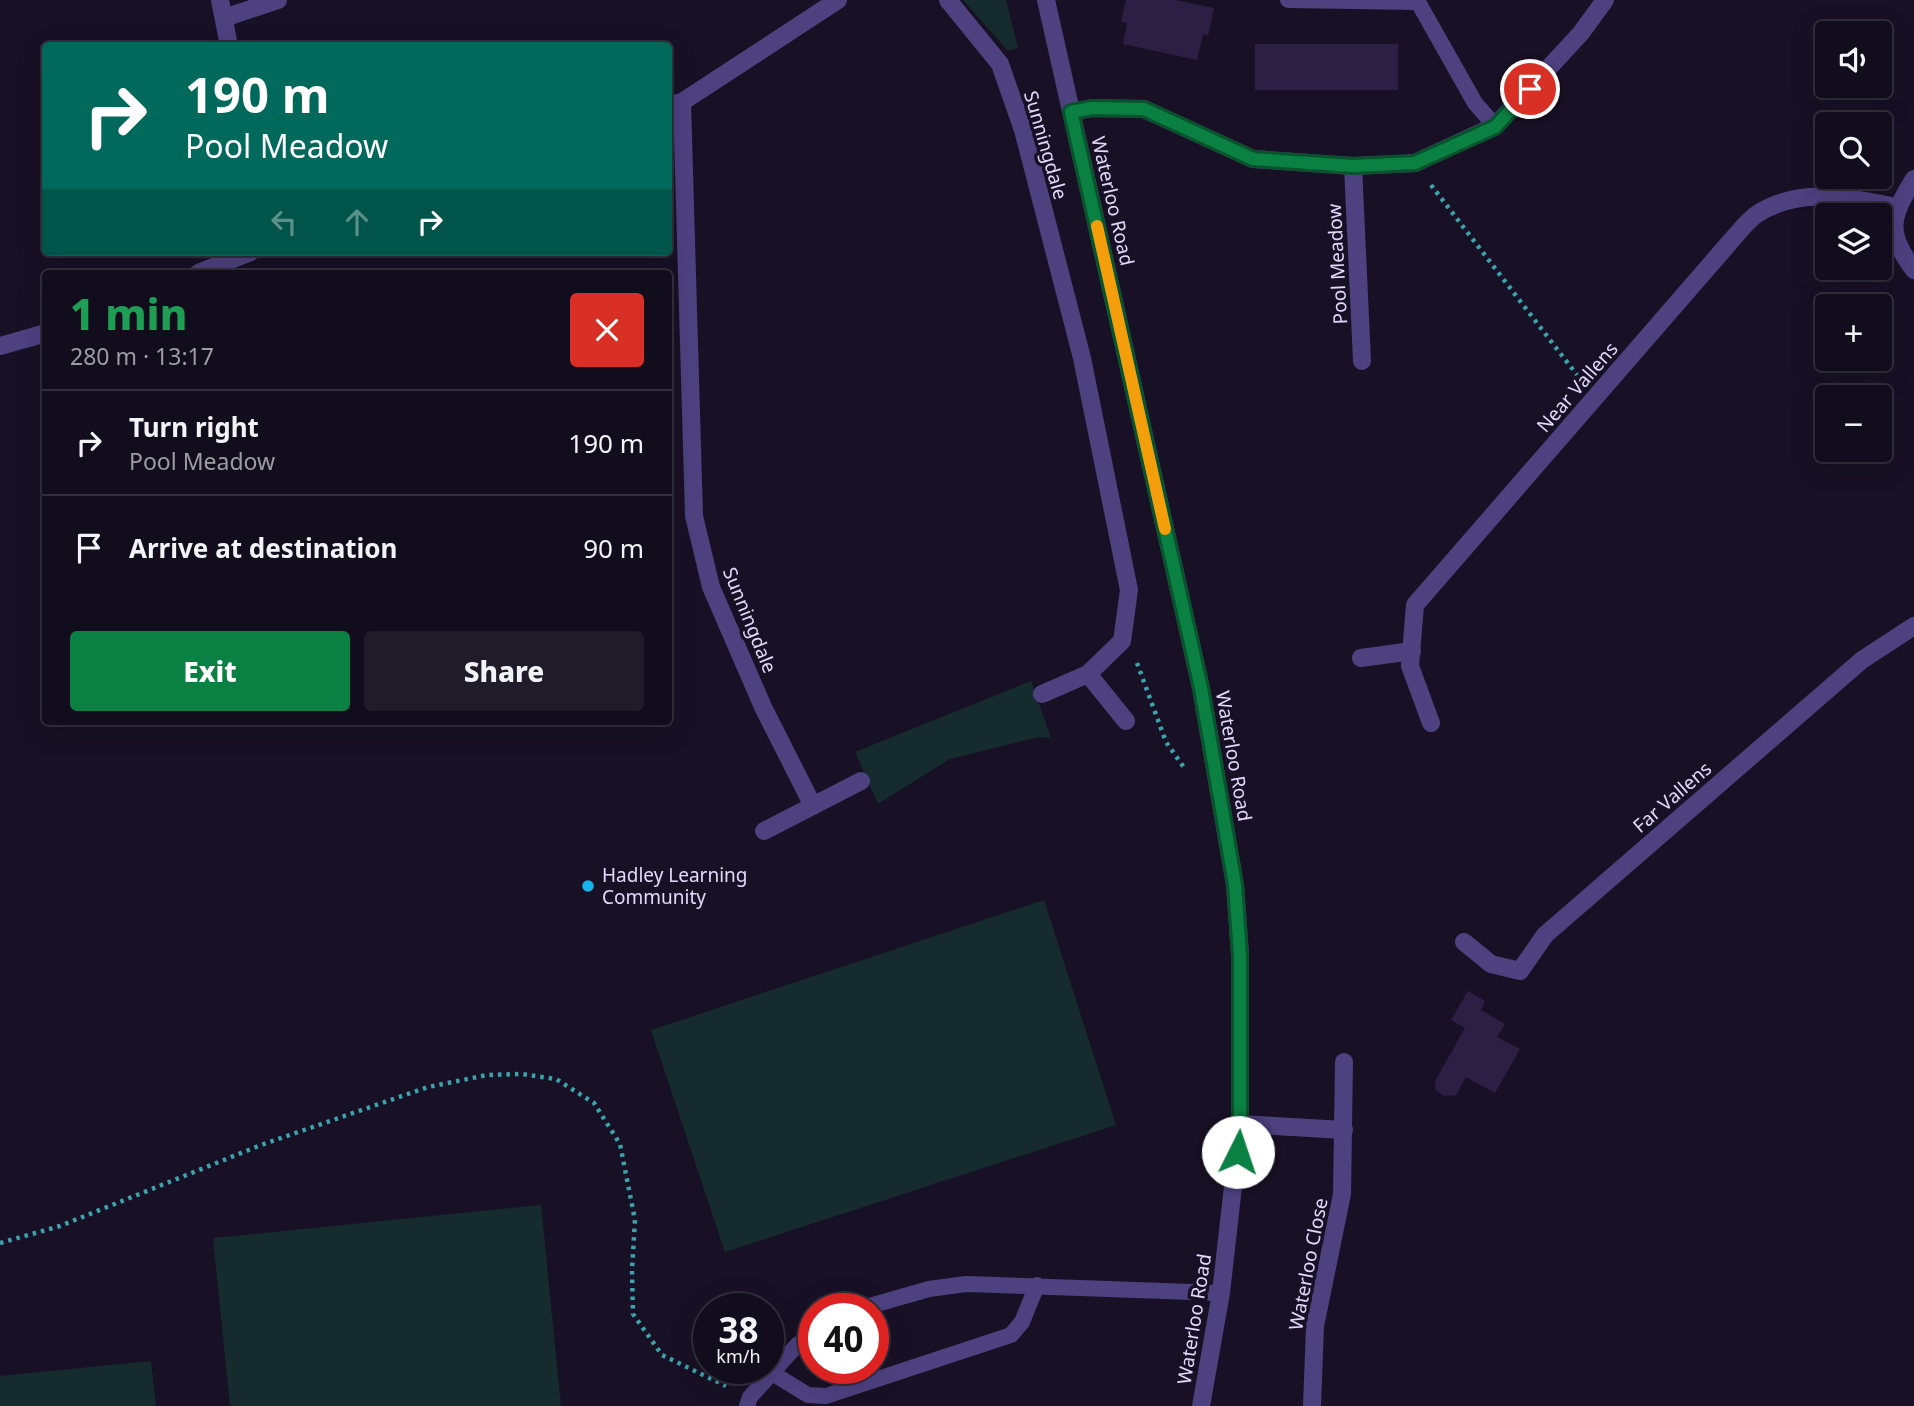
<!DOCTYPE html>
<meta charset="utf-8">
<style>
body{margin:0;font-family:"Noto Sans",sans-serif;background:#1f1b29;color:#f1f3f6;height:100vh;display:flex;flex-direction:column;font-size:26px;white-space:nowrap}
*{box-sizing:border-box;margin:0}
p{font-size:23px;color:#9c9ca3}
.icon{flex:none;width:38px;height:38px;fill:none;stroke:currentColor;stroke-width:2;stroke-linecap:round;stroke-linejoin:round}
.map{position:relative;flex:1;overflow:hidden}
.sheet{position:absolute;left:42px;top:270px;width:630px;height:455px;display:flex;flex-direction:column;background:#120d1c;border-radius:7px;box-shadow:0 7px 28px #0002,0 0 0 2px #312d3b}
.sheet>*{flex:none}
.banner{position:absolute;left:42px;top:42px;width:630px;height:214px;border-radius:7px;box-shadow:0 7px 28px #0002,0 0 0 2px #312d3b;background:#00695c;color:#fff;overflow:hidden}
.buttons{position:absolute;left:1815px;top:21px;display:grid;gap:14px}
.buttons a{display:grid;place-items:center;width:77px;height:77px;border-radius:7px;background:#120d1c;box-shadow:0 7px 28px #0002,0 0 0 2px #312d3b;font-size:35px}
.speed{position:absolute;left:693px;top:1293px;display:flex;gap:14px;font-size:35px;font-weight:700;text-align:center}
.speed>*{display:grid;place-content:center;width:91px;height:91px;border-radius:50%;background:#120d1c;box-shadow:0 7px 28px #0002,0 0 0 2px #312d3b;line-height:1}
.speed small{font-size:18px;font-weight:400}
.speed .limit{border:10px solid #d22;background:#fff;color:#111}
.pin{position:absolute;display:grid;place-items:center;width:60px;height:60px;color:#fff;margin:-30px;border:4px solid #fff;border-radius:50%;box-shadow:0 2px 7px #0007}
.me{position:absolute;width:77px;margin:-38px;rotate:4deg;stroke-linejoin:round;filter:drop-shadow(0 0 5px #0008)}
.turn{display:flex;align-items:center;gap:24px;height:147px;padding:0 28px;font-size:32px}
.turn .icon{width:91px;height:91px;stroke-width:2.5}
.turn b{display:block;font-size:49px;line-height:60px}
.lanes{display:flex;align-items:center;height:66px;padding:0 28px;background:#0003;justify-content:center;gap:35px;direction:ltr}
.lanes .off{opacity:.35}
.round{display:grid;place-items:center;flex:none;width:74px;height:74px;border-radius:7px;background:#1f1b29}
.overview{display:flex;align-items:center;justify-content:space-between;height:119px;padding:0 28px}
h1{font-size:42px;font-weight:800;line-height:52px;color:#1e9e55}
.primary-button{display:flex;gap:14px;margin-top:auto;padding:14px 28px}
.primary-button a{flex:1;height:80px;border-radius:7px;background:#0b8043;color:#fff;font-size:28px;font-weight:800;line-height:80px;text-align:center}
.primary-button a+a{background:#1f1b29;color:#f1f3f6}
ul{padding:0;list-style:none}
li{display:flex;align-items:center;gap:21px;height:105px;padding:0 28px;border-top:2px solid #312d3b}
li div{flex:1}
li b{display:block;font-size:26px}
li em{font-style:normal}
.map>svg:first-child{display:block}
.green{fill:#152b2e}
.building{fill:#2c1f44}
.lines{fill:none;stroke-linecap:round;stroke-linejoin:round}
.path{stroke:#3aa3ae;stroke-width:4.5;stroke-dasharray:3.5 5;stroke-linecap:butt}
.service{stroke:#4d4180;stroke-width:16}
.minor{stroke:#4d4180;stroke-width:18}
.tertiary{stroke:#4d4180;stroke-width:18}
.route-casing{stroke:#07532c;stroke-width:18}
.route{stroke:#0b8043;stroke-width:12}
.slow{stroke:#f59e0b;stroke-width:12}
.poi-dot{fill:#16b4ea;stroke:#181125;stroke-width:2.5}
.labels{text-anchor:middle;stroke-width:7;stroke-linejoin:round;paint-order:stroke}
.street-label{font-size:19px;fill:#e2d9fc;stroke:#181125}
.poi-label{font-size:19px;fill:#e2d9fc;stroke:#181125;text-anchor:start}
</style>
<div class="map">
<svg width="1914" height="1406" viewBox="0 0 1914 1406">
<rect width="100%" height="100%" fill="#181125"/>
<path class="green" d="M963,0H1006L1018,48L1008,51Z
M1031,681L1051,738L1038,737L950,759L878,804L855,752Z
M1044,900L1116,1125L725,1252L651,1030Z
M541,1205L561,1406H230L213,1238Z
M151,1361L156,1406H0V1376Z"/>
<path class="building" d="M1126,0H1176L1214,8L1208,36L1203,34L1197,60L1123,44L1127,23L1121,22Z
M1255,44H1398V90H1255Z
M1468,991L1485,1001L1481,1010L1505,1024L1497,1037L1520,1049L1495,1093L1466,1077L1456,1095L1444,1096L1436,1090L1435,1081L1465,1028L1451,1020Z"/>
<g class="lines">
<path class="path" d="M1431,185L1577,375
M1137,663L1166,742L1185,769
M0,1243L60,1226L261,1145L428,1087L487,1075L521,1074L556,1079L594,1103L620,1144L635,1220L632,1270L633,1314L662,1355L726,1386"/>
<path class="service" d="M1288,0L1418,2L1475,103L1495,126
M859,1309L929,1289L966,1284L1221,1293
M772,1373L808,1395L826,1396L1011,1335L1022,1322L1037,1285
M747,1406L750,1397L797,1345L814,1334"/>
<path class="minor" d="M220,0L229,46
M948,0L1000,64L1023,130L1082,358L1129,590L1122,641L1088,674L1042,694
M224,18L278,0
M682,102L694,516L711,587L763,707L813,806
M668,106L682,102L838,0
M1353,166L1362,361
M1914,179C1890,218 1886,232 1914,270
M198,273L251,252
M0,346L46,333
M1361,658L1412,651
M1088,674L1126,721
M1431,723L1410,666L1415,605L1730,242C1738,233 1747,221 1757,214C1801,186 1849,198 1897,207
M764,831L861,781
M1464,942L1491,964L1520,971L1545,935L1862,660L1914,626
M1240,1124L1344,1130
M1312,1406L1315,1326L1342,1194L1344,1062"/>
<path class="tertiary" d="M1046,0L1201,688L1235,885L1240,955V1124L1221,1293L1201,1406
M1071,112L1092,108L1144,109L1253,159L1353,166L1415,163L1495,126L1581,33L1605,0"/>
</g>
<g class="lines">
<defs>
<path id="route" d="M1238,1152L1240,1124V955L1235,885L1201,688L1071,112L1092,108L1144,109L1253,159L1353,166L1394,164L1415,163L1495,127L1530,89"/>
</defs>
<use href="#route" class="route-casing"/>
<use href="#route" class="route"/>
<path class="slow" d="M1097,226L1165,529"/>
</g>
<circle class="poi-dot" cx="588" cy="886" r="7"/>
<g class="labels">
<g class="street-label">
<text transform="translate(1046 145) rotate(74)" y="7">Sunningdale</text>
<text transform="translate(1113 201) rotate(77)" y="7">Waterloo Road</text>
<text transform="translate(1337 264) rotate(-93)" y="7">Pool Meadow</text>
<text transform="translate(1577 387) rotate(-49)" y="7">Near Vallens</text>
<text transform="translate(750 620) rotate(68)" y="7">Sunningdale</text>
<text transform="translate(1234 756) rotate(80)" y="7">Waterloo Road</text>
<text transform="translate(1672 797) rotate(-41)" y="7">Far Vallens</text>
<text transform="translate(1308 1264) rotate(-79)" y="7">Waterloo Close</text>
<text transform="translate(1194 1319) rotate(-81)" y="7">Waterloo Road</text>
</g>
<g class="poi-label">
<text x="602" y="882">Hadley Learning<tspan x="602" dy="22">Community</tspan></text>
</g>
</g>
</svg>
<div class="buttons">
<a><svg class="icon" aria-label="sound" viewBox="0 0 24 24"><path d="M4 9h4l5-4v14l-5-4H4zM17 9q2 3 0 6"/></svg></a>
<a><svg class="icon" aria-label="search" viewBox="0 0 24 24"><circle cx="10" cy="10" r="6"/><path d="M15 15l6 6"/></svg></a>
<a><svg class="icon" aria-label="layers" viewBox="0 0 24 24"><path d="M12 4l9 5-9 5-9-5zM3 14l9 5 9-5"/></svg></a>
<a>+</a>
<a>−</a>
</div>
<div class="speed"><div>38<small>km/h</small></div><div class="limit">40</div></div>
<div class="pin" style="left:1530px;top:89px;background:#d93025"><svg class="icon" aria-label="arrive" viewBox="0 0 24 24"><path d="M6 21V4h12l-3 4 3 4H6"/></svg></div>
<svg class="me" style="left:1238px;top:1152px" viewBox="-20 -20 40 40"><circle r="19" fill="#fff"/><path d="M0-13L10 11 0 6-10 11z" fill="#0b8043"/></svg>
<div class="banner">
<div class="turn"><svg class="icon" aria-label="right" viewBox="0 0 24 24"><path d="M7 20v-9h11M14 6l5 5-5 5"/></svg><div><b>190 m</b>Pool Meadow</div></div>
<div class="lanes"><svg class="icon off" aria-label="left" viewBox="0 0 24 24"><path d="M17 20v-9H6M10 6l-5 5 5 5"/></svg><svg class="icon off" aria-label="ahead" viewBox="0 0 24 24"><path d="M12 20V5M6 11l6-6 6 6"/></svg><svg class="icon" aria-label="right" viewBox="0 0 24 24"><path d="M7 20v-9h11M14 6l5 5-5 5"/></svg></div>
</div>
<section class="sheet">
<div class="overview"><div><h1>1 min</h1><p>280 m · 13:17</p></div><a class="round" style="background:#d93025;color:#fff"><svg class="icon" aria-label="close" viewBox="0 0 24 24"><path d="M6 6l12 12M18 6L6 18"/></svg></a></div>
<ul>
<li><svg class="icon" aria-label="right" viewBox="0 0 24 24"><path d="M7 20v-9h11M14 6l5 5-5 5"/></svg><div><b>Turn right</b><p>Pool Meadow</p></div><em>190 m</em></li>
<li><svg class="icon" aria-label="arrive" viewBox="0 0 24 24"><path d="M6 21V4h12l-3 4 3 4H6"/></svg><div><b>Arrive at destination</b></div><em>90 m</em></li>
</ul>
<div class="primary-button"><a>Exit</a><a>Share</a></div>
</section>
</div>
